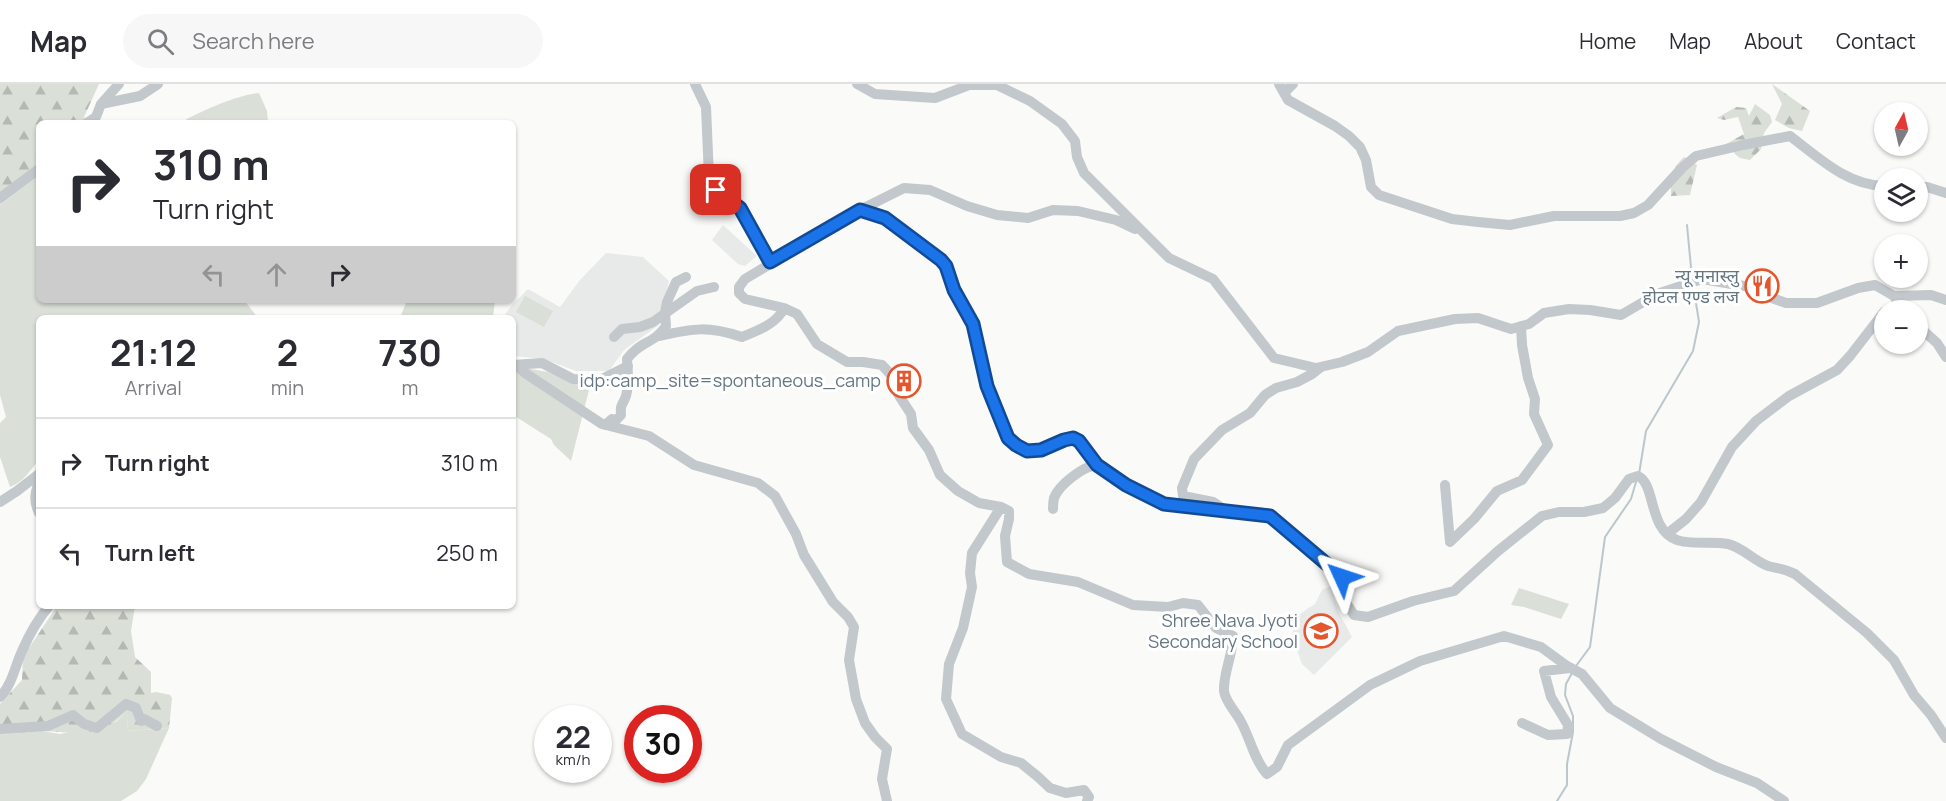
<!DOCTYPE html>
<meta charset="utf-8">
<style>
body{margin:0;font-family:Manrope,"Noto Sans Devanagari",sans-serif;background:#f7f7f7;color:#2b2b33;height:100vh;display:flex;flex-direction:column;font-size:22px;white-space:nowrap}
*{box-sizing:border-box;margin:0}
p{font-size:20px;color:#7c7c81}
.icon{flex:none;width:33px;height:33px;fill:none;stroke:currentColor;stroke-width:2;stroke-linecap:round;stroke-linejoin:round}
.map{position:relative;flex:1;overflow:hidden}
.panel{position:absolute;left:36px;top:231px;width:480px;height:294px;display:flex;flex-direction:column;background:#fff;border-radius:9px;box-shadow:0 2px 4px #0004}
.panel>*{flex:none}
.hud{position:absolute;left:36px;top:36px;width:480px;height:183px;border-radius:9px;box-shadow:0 2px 4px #0004;background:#fff;color:#2b2b33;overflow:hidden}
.needle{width:39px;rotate:8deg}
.controls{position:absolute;left:1874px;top:18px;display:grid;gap:12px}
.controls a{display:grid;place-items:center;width:54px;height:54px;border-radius:50%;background:#fff;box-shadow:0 2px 4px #0004;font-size:30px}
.speed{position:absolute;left:534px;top:621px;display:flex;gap:12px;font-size:30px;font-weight:700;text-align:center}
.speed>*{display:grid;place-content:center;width:78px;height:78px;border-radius:50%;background:#fff;box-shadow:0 2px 4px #0004;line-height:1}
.speed small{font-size:15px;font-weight:400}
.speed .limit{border:9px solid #d22;background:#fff;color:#111}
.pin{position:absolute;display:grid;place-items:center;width:51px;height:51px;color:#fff;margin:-26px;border-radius:12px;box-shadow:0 3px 9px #0006}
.me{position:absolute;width:66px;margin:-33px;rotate:312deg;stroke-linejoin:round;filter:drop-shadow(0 0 4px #0008)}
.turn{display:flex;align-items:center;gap:21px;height:126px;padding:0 18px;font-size:27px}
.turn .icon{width:78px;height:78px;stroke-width:2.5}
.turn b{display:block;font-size:42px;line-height:51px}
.lanes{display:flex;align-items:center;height:57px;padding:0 18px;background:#0003;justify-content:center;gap:30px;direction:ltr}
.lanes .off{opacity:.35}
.eta{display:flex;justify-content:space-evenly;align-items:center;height:102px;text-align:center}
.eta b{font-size:36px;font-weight:700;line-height:42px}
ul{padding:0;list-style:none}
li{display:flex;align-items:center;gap:18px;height:90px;padding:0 18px;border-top:2px solid #e1e1e2}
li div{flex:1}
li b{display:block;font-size:22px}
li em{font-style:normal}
header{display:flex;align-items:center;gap:36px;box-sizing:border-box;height:84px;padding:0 30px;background:#fff;border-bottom:2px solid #e1e1e2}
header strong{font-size:28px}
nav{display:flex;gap:33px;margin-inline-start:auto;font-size:21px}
.search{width:420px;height:54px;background:#f7f7f7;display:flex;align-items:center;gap:15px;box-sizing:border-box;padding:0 21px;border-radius:33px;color:#7c7c81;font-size:22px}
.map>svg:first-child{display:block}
.built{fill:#e8e9e9}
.grass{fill:#dadfd7}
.forest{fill:url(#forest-firs)}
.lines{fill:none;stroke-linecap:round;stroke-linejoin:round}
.stream{stroke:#bbc7cb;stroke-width:2}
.minor{stroke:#c3c8cc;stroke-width:10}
.route-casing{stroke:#114b97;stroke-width:15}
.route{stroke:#1a73e8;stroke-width:10}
.labels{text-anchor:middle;stroke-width:6;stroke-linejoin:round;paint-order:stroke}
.poi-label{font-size:18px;fill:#657683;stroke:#fff;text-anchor:end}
</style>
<header>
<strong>Map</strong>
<div class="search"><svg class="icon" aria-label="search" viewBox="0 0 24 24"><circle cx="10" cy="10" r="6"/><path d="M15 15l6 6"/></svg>Search here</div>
<nav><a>Home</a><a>Map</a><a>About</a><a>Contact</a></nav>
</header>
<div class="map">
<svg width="1946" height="717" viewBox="0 0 1946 717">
<defs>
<pattern id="forest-firs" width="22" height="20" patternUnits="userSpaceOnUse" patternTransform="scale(1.5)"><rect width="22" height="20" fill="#dadfd7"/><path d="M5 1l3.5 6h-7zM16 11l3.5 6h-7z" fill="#b4b9b4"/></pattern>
</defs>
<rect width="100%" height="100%" fill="#fafaf8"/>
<path class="built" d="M723,141L757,172L745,182L738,180L712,156Z
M606,169L643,173L669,197L659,241L624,266L609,287H576L544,275L513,272V234H503L511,222L528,205L560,223L580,196Z
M1331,502L1338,527L1352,553L1314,591L1302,580L1292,552L1295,534L1307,525L1315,520L1322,506Z"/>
<path class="grass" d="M259,9L267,27L268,39H183L187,35C207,25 238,11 259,9Z
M39,91V216H244L258,234H39V376C30,386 24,398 10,403L0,373V339L6,333L0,311V121Z
M525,212L553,227L544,243L516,228Z
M407,216H495L493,234H400Z
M513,282L548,288L589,306L571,377L554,361L551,355L513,331Z
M1519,504L1569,520L1561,535L1524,523L1511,521Z
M125,629L128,632L127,647L169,644L146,695L137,707L121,717H0V651L41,647L60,650L116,638Z"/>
<path class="forest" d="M0,0H99L84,33L87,39H39V91L0,121Z
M1772,0L1810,27L1802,47L1789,44L1775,36L1782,20Z
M1755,20L1770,31L1772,38L1764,49L1761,65L1750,76L1740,74L1736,71L1726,60L1744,50L1738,33L1724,36L1717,34L1736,23L1746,24L1749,32Z
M1684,73L1697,81L1690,111L1671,112C1671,95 1671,85 1684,73Z
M57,522H135L131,547L135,573L151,588V609L156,608L170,611L172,614L169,644L127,647L128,632L125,629C98,656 76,648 42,647C28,647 14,651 0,651V620L22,596L23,573Z"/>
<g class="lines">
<path class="stream" d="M1687,141L1692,194
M1639,390L1646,347L1693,267L1699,238L1694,206
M1576,582L1590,563L1605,453L1631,415L1636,398
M1557,717L1567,701V680L1573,648V632L1565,611L1566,600L1572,589"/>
<path class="minor" d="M695,0L706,23L709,93L716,107L740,124L770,178
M857,0L875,10L935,14L969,1H997L1030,17L1062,40L1075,57L1077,73L1084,89L1169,174L1213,195L1274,274L1316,284L1342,278L1368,268L1398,247L1455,235L1478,234L1511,245L1529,240L1544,229L1569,225L1590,226L1621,231L1657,210L1702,195L1750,203L1769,213L1786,219H1817L1858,204L1875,201L1894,212L1931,211L1946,216
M1279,0L1288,16L1335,42L1349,52L1360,63L1366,76L1371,103L1379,111L1452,135L1478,138L1510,141L1554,132H1620L1634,129L1648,121L1682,84L1696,72L1743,61L1790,52C1818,73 1846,101 1884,102
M1284,9L1293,0
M101,20L140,12L158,0
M87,39L96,33L101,20L119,0
M1917,103H1927L1946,109
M0,114L39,85
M860,126L904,104L930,106L967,122L997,131L1028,134L1053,126L1078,127L1116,136L1135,145
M1894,212L1902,226
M784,224L797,230L817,260L847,278H863L882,281L894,294L898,310L911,330L913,344L929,366L940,391L958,407L979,419L1001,423L1009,427V435L1005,452L1007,478L1029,490L1078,498L1133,521L1168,523L1183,519L1198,521L1216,544L1233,552C1233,571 1223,589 1224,607C1225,617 1235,627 1240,636C1250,653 1254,676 1267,690L1277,683L1288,661L1370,601L1420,577L1504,552L1541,563L1567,582L1582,590L1610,624L1661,655L1716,683L1757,699L1784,717
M1917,241L1937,259L1946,273
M660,252C694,244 708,242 742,253C757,247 778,239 784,224L745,215L739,209V203L745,195L860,126L885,134L941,176L946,182L954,206L973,240L987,302L1008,354L1016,361L1027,367L1041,366L1064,356L1073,355L1079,357L1097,381L1126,401L1164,420L1271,432L1342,491L1343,514L1354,531L1368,533L1413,517L1454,507L1498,467L1542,432L1559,428H1584L1603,424L1615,414L1629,395L1638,392C1656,400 1648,446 1677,456C1689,461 1714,457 1728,460C1742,463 1754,477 1768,482C1779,485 1784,484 1795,490L1867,549L1894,576L1914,611L1931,631L1946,654
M614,253L622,245L640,243L653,238L697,207L714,203
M513,281L542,279L573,295L598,297L628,282
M517,282L525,289L602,340L649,352L694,381L758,399L775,412L796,450L804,471L833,518L848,533L854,543L849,576L856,615L865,639L875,653L887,665L882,695L887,717
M605,341L612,335L616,336L621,331C620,319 623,321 626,312C629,301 628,286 627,275C640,257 654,260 666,242L665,229L667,218L676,198L686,193
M39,399C34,410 34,418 39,429
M1445,401L1450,458L1474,435L1497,407L1522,396L1548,361L1534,330L1535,315L1528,294L1522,261L1521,242
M0,418L17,407L39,390
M1001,423L972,469L970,489L972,503L963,544L949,580L946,615L962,650L1001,673L1021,679L1037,692L1050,704L1066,709L1084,706L1089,713L1087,717
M1222,424L1213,418L1183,412L1182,404L1194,375L1222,346L1250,329L1265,311L1276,304L1297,298L1312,290L1321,283
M1053,425C1053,421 1053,418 1054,414C1059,401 1083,382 1097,381
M1667,450L1686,435L1701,418L1732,363L1756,337L1789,312L1837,286L1850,272L1884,228
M0,613C12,601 15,582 22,567C29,551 38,535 49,522
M1522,639L1548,651L1567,650L1568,641L1551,613L1544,587L1570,584
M0,645L48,642L73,631L84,640L97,644L126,620L136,624L141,637L144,635L157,642"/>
</g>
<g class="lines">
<defs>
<path id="route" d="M716,106L740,124L770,178L860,126L885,134L941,176L946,182L954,206L973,240L987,302L1008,354L1016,361L1027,367L1041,366L1064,356L1073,354L1079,357L1097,381L1126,401L1164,420L1270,432L1342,493"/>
</defs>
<use href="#route" class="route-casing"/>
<use href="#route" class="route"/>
</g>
<defs>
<symbol id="restaurant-ring" viewBox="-11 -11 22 22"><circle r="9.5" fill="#fff" stroke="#e4572e" stroke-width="1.5"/><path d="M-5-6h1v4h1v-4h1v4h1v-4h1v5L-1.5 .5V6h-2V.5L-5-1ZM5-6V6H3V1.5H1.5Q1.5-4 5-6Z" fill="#e4572e"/></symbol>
<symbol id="building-ring" viewBox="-11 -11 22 22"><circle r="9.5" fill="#fff" stroke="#e4572e" stroke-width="1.5"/><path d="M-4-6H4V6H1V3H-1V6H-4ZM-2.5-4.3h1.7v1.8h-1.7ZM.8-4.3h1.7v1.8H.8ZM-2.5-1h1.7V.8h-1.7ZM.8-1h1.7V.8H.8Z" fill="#e4572e"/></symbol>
<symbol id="school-ring" viewBox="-11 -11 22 22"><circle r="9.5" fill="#fff" stroke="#e4572e" stroke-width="1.5"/><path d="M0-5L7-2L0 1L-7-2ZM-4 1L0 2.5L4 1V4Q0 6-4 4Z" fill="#e4572e"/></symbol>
</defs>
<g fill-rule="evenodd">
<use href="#restaurant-ring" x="1743" y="183" width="38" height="38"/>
<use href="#building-ring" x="885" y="278" width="38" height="38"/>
<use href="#school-ring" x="1302" y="528" width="38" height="38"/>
</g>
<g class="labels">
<g class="poi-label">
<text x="1739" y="198">न्यू मनास्लु<tspan x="1739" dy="21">होटल एण्ड लज</tspan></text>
<text x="881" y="303">idp:camp_site=spontaneous_camp</text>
<text x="1298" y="543">Shree Nava Jyoti<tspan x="1298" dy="21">Secondary School</tspan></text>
</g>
</g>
</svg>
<div class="controls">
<a><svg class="needle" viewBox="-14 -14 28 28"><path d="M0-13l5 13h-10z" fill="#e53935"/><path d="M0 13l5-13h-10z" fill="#7c7c81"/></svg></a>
<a><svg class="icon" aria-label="layers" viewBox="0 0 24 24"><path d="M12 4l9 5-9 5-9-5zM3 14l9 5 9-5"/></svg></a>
<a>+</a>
<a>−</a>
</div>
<div class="speed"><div>22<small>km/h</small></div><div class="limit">30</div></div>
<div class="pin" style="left:716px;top:106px;background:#d93025"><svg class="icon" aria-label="arrive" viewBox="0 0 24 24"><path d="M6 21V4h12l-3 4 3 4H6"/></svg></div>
<svg class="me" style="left:1342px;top:493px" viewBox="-20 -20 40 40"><path d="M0-17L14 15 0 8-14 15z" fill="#1a73e8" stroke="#fff" stroke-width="4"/></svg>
<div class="hud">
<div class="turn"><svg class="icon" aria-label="right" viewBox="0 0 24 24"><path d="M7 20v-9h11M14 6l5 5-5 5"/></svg><div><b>310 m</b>Turn right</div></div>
<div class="lanes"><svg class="icon off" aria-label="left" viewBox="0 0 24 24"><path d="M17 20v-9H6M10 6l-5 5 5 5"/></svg><svg class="icon off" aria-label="ahead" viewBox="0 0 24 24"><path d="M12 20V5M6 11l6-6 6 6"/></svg><svg class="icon" aria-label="right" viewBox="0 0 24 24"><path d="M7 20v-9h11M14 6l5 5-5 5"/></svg></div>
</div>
<section class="panel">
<div class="eta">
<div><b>21:12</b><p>Arrival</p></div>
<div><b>2</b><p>min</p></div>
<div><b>730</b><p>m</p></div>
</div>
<ul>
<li><svg class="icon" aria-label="right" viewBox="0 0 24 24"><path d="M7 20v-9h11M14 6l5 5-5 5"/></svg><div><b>Turn right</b></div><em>310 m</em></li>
<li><svg class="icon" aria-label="left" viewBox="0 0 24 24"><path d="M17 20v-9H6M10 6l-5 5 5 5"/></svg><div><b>Turn left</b></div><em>250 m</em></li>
</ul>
</section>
</div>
